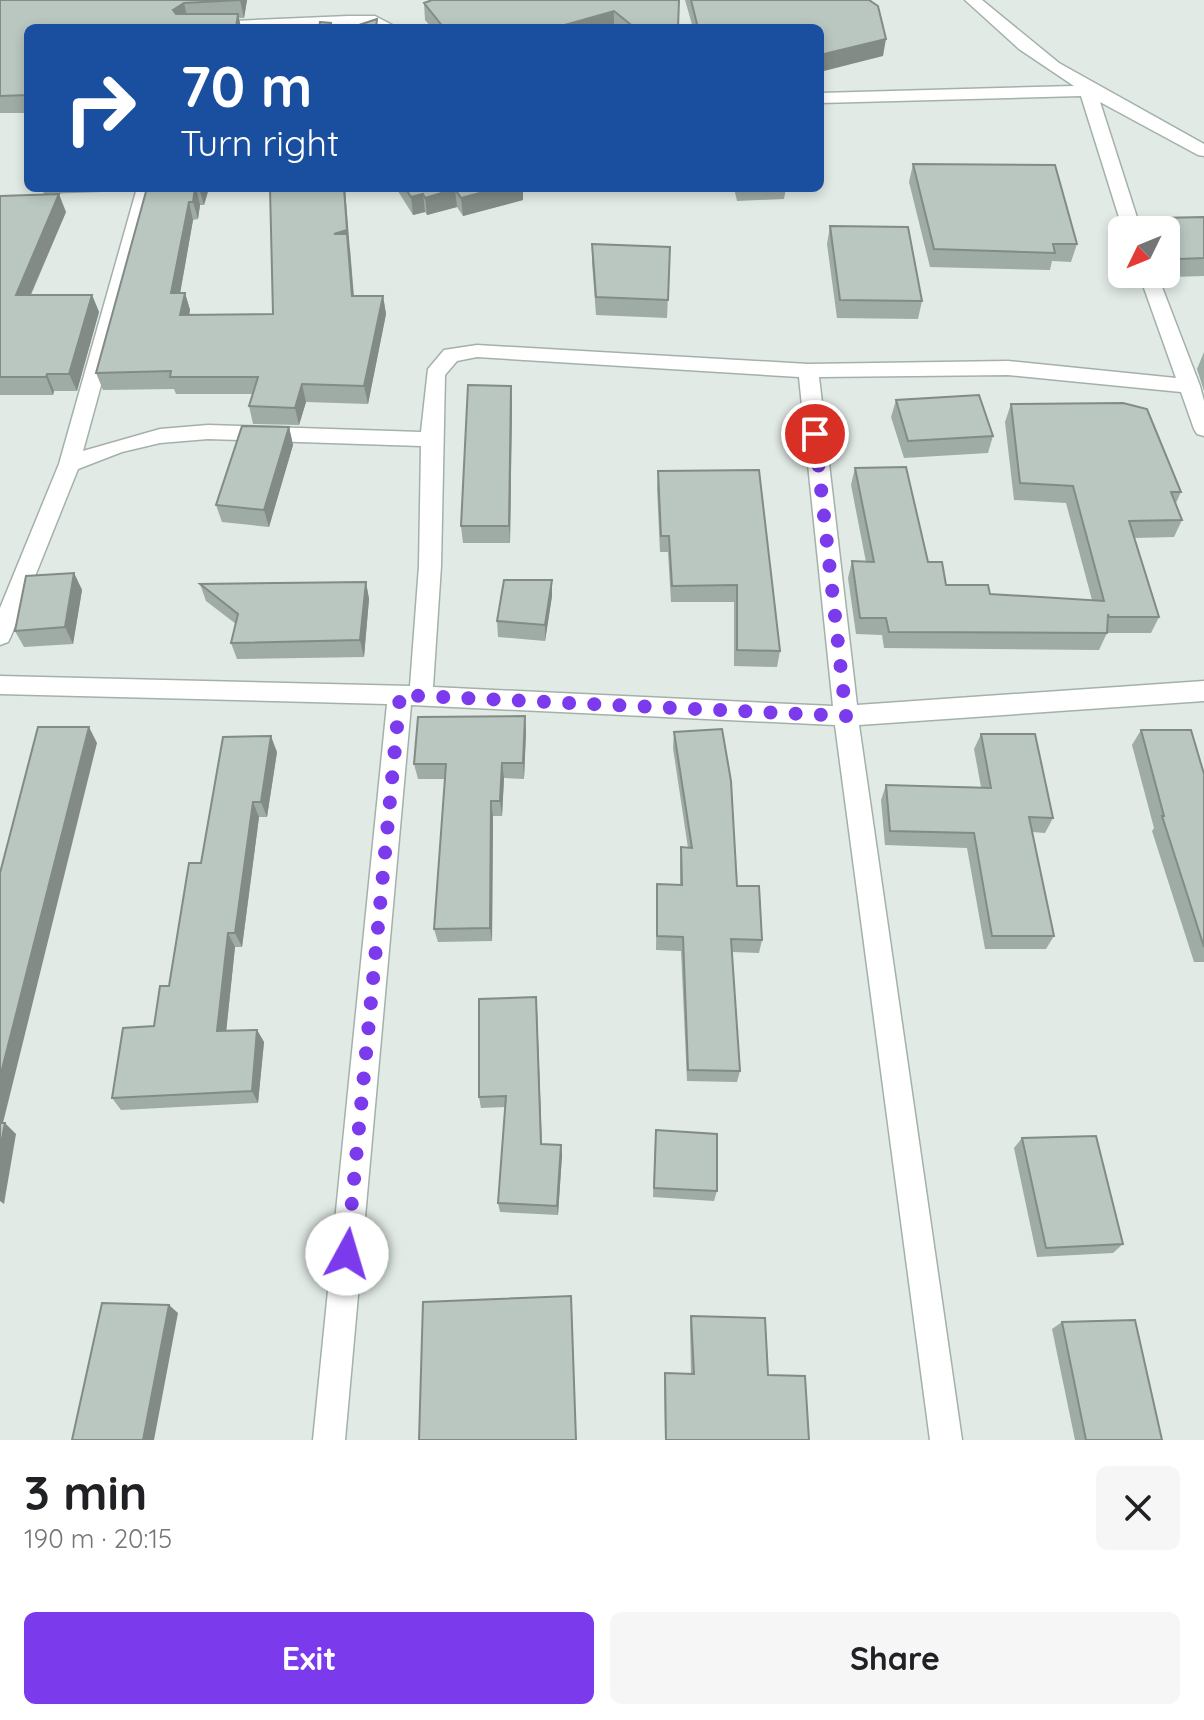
<!DOCTYPE html>
<meta charset="utf-8">
<style>
body{margin:0;font-family:Quicksand,sans-serif;background:#f6f6f6;color:#202124;height:100vh;display:flex;flex-direction:column;font-size:30px;white-space:nowrap}
*{box-sizing:border-box;margin:0}
p{font-size:26px;color:#757577}
.icon{flex:none;width:44px;height:44px;fill:none;stroke:currentColor;stroke-width:2;stroke-linecap:round;stroke-linejoin:round}
.map{position:relative;height:1440px;overflow:hidden}
.side{display:flex;flex-direction:column;background:#fff;flex:1}
.side>*{flex:none}
.guide{position:absolute;left:24px;top:24px;width:800px;height:168px;border-radius:12px;box-shadow:0 4px 12px #0003;background:#1a4fa0;color:#fff;overflow:hidden}
.needle{width:52px;rotate:227deg}
.controls{position:absolute;left:1108px;top:216px;display:grid;gap:16px}
.controls a{display:grid;place-items:center;width:72px;height:72px;border-radius:12px;background:#fff;box-shadow:0 4px 12px #0003;font-size:40px}
.pin{position:absolute;display:grid;place-items:center;width:68px;height:68px;color:#fff;margin:-34px;border:4px solid #fff;border-radius:50%;box-shadow:0 2px 8px #0007}
.me{position:absolute;width:88px;margin:-44px;rotate:6deg;stroke-linejoin:round;filter:drop-shadow(0 0 6px #0008)}
.turn{display:flex;align-items:center;gap:28px;height:168px;padding:0 24px;font-size:36px}
.turn .icon{width:104px;height:104px;stroke-width:2.5}
.turn b{display:block;font-size:56px;line-height:68px}
.round{display:grid;place-items:center;flex:none;width:84px;height:84px;border-radius:12px;background:#f6f6f6}
.overview{display:flex;align-items:center;justify-content:space-between;height:136px;padding:0 24px}
h1{font-size:48px;font-weight:800;line-height:60px}
.cta{display:flex;gap:16px;margin-top:auto;padding:16px 24px}
.cta a{flex:1;height:92px;border-radius:12px;background:#7c3aed;color:#fff;font-size:32px;font-weight:800;line-height:92px;text-align:center}
.cta a+a{background:#f6f6f6;color:#202124}
.map>svg:first-child{display:block}
.lines{fill:none;stroke-linecap:round;stroke-linejoin:round}
.street-casing{stroke:#a4b1ab;stroke-width:3}
.street{fill:#fff;fill-rule:evenodd}
.wall{fill:#9faba5}
.shaded-wall{fill:#828b86}
.building{fill:#b9c7c0;stroke:#828b86;stroke-width:2}
.route{stroke:#7c3aed;stroke-width:14;stroke-dasharray:0 25.2}
</style>
<div class="map">
<svg width="1204" height="1440" viewBox="0 0 1204 1440">
<rect width="100%" height="100%" fill="#e1eae5"/>
<g class="lines">
<defs>
<path id="street" d="M965,0H982L1059,63L1204,144V156L1198,155L1100,102L1141,230H1123L1081,96L820,103V93L1074,86L1019,49Z
M348,16H375L398,28H180L188,23Z
M137,188H155L83,451L160,429L208,425L421,432L428,369L444,350L477,345L808,364L1008,361L1176,378L1139,274H1157L1200,386L1204,401V436L1197,434L1194,429L1181,392L1008,375L819,377L857,705L1204,681V701L859,725L962,1440H930L835,725L411,705L345,1440H313L387,704L0,694V676L410,686L419,566L421,446L208,439L160,443L122,452L78,469L11,636L8,642L0,645V608L59,464ZM477,357L799,377L833,706L433,687L441,566L445,375L457,361Z"/>
</defs>
<use href="#street" class="street-casing"/>
<use href="#street" class="street"/>
</g>
<path class="wall" d="M0,0H247L244,18H239L241,28H28V113H0Z
M679,0L678,28H432L425,20L424,3Z
M685,0H869L883,56L820,28H693Z
M913,164L1077,244L1071,262L1052,261L1050,270L930,267L909,182Z
M42,188H135L133,191L44,194Z
M147,188H209L204,205H200L198,219L193,220L180,293H185L190,310L189,315L273,314L270,188L350,248L354,296H383L386,314L368,404L306,402L299,425L253,424L249,406L253,394H176L174,389L103,390L96,373Z
M396,188H523V200L463,216L457,207L427,215L425,212L413,215Z
M734,188H786L784,199L737,201Z
M0,196L66,212L31,295H92L99,312L77,391H54L53,395H0Z
M1204,217V276L1171,277L1166,265V230H1154L1159,218Z
M830,226L922,301L918,319L837,318L827,244Z
M592,244L670,247L667,318L596,315L592,262Z
M1204,352V391L1197,369Z
M511,386L512,403L510,543H463L461,526Z
M896,400L993,436L988,453L904,458L891,417Z
M1011,404L1181,492L1176,503L1182,520L1174,537L1134,538L1159,617L1151,633H1107L1099,650L884,648L882,635L856,634L848,578L852,561L866,562L851,485L855,468L946,585L990,594L1092,600L1066,503L1014,500L1005,422Z
M289,427L293,445L269,527L222,522L216,505Z
M759,470L780,651L777,667L734,666V602H671L668,552H660L657,488L658,471Z
M74,573L82,590L73,644L24,647L15,631Z
M552,580V596L545,641L498,637L497,621Z
M366,582L369,599L364,657L237,659L231,643L236,624L206,601L200,584Z
M525,716L526,732L524,779L504,778L502,816H493L492,941L438,942L434,929L445,779H418L414,764Z
M1141,730L1204,774V962H1194L1152,831L1154,828L1132,745Z
M674,732L737,886L762,940L759,953L732,952L740,1071L737,1082L687,1081L681,951L656,950L657,884L680,885V862L681,847L688,848L673,748Z
M981,734L1053,818L1045,833L1032,832L1054,936L1046,949H985L967,848L885,845L881,800L886,785L981,787L974,749Z
M277,752L267,817H259L242,947H235L226,1031L257,1030L264,1042L258,1103L121,1110L112,1098L154,1026L169,986L201,863Z
M537,1010L542,1144L561,1145L562,1155L558,1215L500,1212L498,1203L505,1107L481,1108L479,1097Z
M1022,1138L1123,1244L1113,1253L1037,1257L1014,1148Z
M655,1141L717,1191L714,1201L653,1197Z
M691,1316L768,1375L809,1440H665L664,1379L665,1373L691,1374L690,1324Z
M1062,1322L1162,1440H1075L1052,1329Z"/>
<path class="shaded-wall" d="M240,0H247L244,18Z
M184,3L188,20L177,28L173,10Z
M614,11V28H554Z
M238,14L241,28H236Z
M886,39L883,56L820,72V55Z
M196,188L200,205L198,219L193,202Z
M199,188H209L204,205Z
M344,188H345L355,314L334,234Z
M499,188H523V200L463,216L461,198Z
M455,189L457,207L427,215L425,198Z
M59,194L66,212L23,312L16,295Z
M423,194L425,212L413,215L411,197Z
M189,202L193,220L177,311L171,293Z
M185,293L190,310L186,333L180,315Z
M92,295L99,312L77,391L69,374Z
M383,296L386,314L368,404L364,386Z
M47,374L54,391L53,395L46,377Z
M302,384L306,402L299,425L295,408Z
M511,386L512,403L510,543L509,526Z
M289,427L293,445L269,527L264,510Z
M74,573L82,590L73,644L65,627Z
M552,580V596L545,641V625Z
M366,582L369,599L364,657L360,640Z
M525,716L526,732L524,779L523,763Z
M89,727L97,743L0,1135V1077Z
M271,736L277,752L267,817L261,802Z
M502,763L504,778L502,816L500,801Z
M491,801L493,816L492,941L490,928Z
M253,802L259,817L242,947L235,933Z
M228,933L235,947L225,1043L217,1031Z
M536,997L537,1010L542,1155L541,1144Z
M257,1030L264,1042L258,1103L252,1091Z
M5,1123L16,1134L4,1204L0,1201V1149Z
M561,1145L562,1155L558,1215L557,1206Z
M169,1305L178,1313L154,1440H143Z"/>
<path class="building" d="M0,0H240L184,3L173,10L176,14H238L236,28H28V95L0,96Z
M432,0H679L678,28H635L614,11L554,28H444L424,3Z
M691,0H869L878,6L886,39L820,55V28H698Z
M377,19L376,28H350Z
M320,22L331,23V28H319Z
M913,164L1055,165L1077,244H1053L1055,253L934,249Z
M147,188H195L193,202H189L171,293H185L180,315L273,314L270,188H344L347,230L334,234H347L352,296H383L364,386L302,384L295,408L249,406L258,377H170L171,371L96,373Z
M405,188H499L461,198L455,189L425,198L423,194L411,197Z
M59,194L16,295H92L69,374H47L46,377H0V196Z
M1204,217V258L1179,259L1166,230H1165L1159,218Z
M830,226L908,227L922,301L840,300Z
M592,244L670,247L668,300L596,297Z
M468,385L511,386L509,526H461Z
M979,395L993,436L908,441L896,400Z
M1123,403L1147,409L1181,492H1171L1182,520L1129,521L1159,617H1109L1108,614L1107,633L889,632L886,618H860L852,561L874,562L855,468L906,467L928,562H942L946,585H988L990,594L1104,601L1073,486L1020,483L1011,404Z
M242,426L289,427L264,510L216,505Z
M759,470L780,651L737,650V585L672,586L669,536H661L658,471Z
M74,573L65,627L15,631L26,576Z
M504,580H552L545,625L497,621Z
M366,582L360,640L231,643L238,614L200,584Z
M525,716L523,763H502L500,801H491L490,928L434,929L446,764H414L418,717Z
M38,727H89L0,1077V873Z
M722,729L731,781L737,886H759L762,940L731,939L740,1071L688,1070L683,937L657,936V884L682,885L681,847L692,848L674,732Z
M1141,730H1191L1204,774V947L1162,816H1164Z
M981,734H1035L1053,818L1029,817L1054,936H992L974,833L890,831L886,785L991,788Z
M271,736L261,802H253L235,933H228L217,1031L257,1030L252,1091L112,1098L123,1028L154,1026L160,986H169L189,863H201L223,737Z
M536,997L541,1144L561,1145L557,1206L498,1203L506,1096L479,1097V999Z
M0,1123H5L0,1149Z
M656,1130L717,1134V1191L654,1188Z
M1096,1136L1123,1244L1046,1248L1022,1138Z
M571,1296L576,1440H419L423,1302Z
M102,1303L169,1305L143,1440H72Z
M691,1316L765,1318L768,1375L805,1376L809,1440H666L665,1373L694,1374Z
M1135,1320L1162,1440H1086L1062,1322Z"/>
<g class="lines">
<path class="route" d="M347,1254L400,695L846,716L815,434"/>
</g>
</svg>
<div class="controls">
<a><svg class="needle" viewBox="-14 -14 28 28"><path d="M0-13l5 13h-10z" fill="#e53935"/><path d="M0 13l5-13h-10z" fill="#757577"/></svg></a>
</div>
<div class="pin" style="left:815px;top:434px;background:#d93025"><svg class="icon" aria-label="arrive" viewBox="0 0 24 24"><path d="M6 21V4h12l-3 4 3 4H6"/></svg></div>
<svg class="me" style="left:347px;top:1254px" viewBox="-20 -20 40 40"><circle r="19" fill="#fff"/><path d="M0-13L10 11 0 6-10 11z" fill="#7c3aed"/></svg>
<div class="guide">
<div class="turn"><svg class="icon" aria-label="right" viewBox="0 0 24 24"><path d="M7 20v-9h11M14 6l5 5-5 5"/></svg><div><b>70 m</b>Turn right</div></div>
</div>
</div>
<section class="side">
<div class="overview"><div><h1>3 min</h1><p>190 m · 20:15</p></div><a class="round"><svg class="icon" aria-label="close" viewBox="0 0 24 24"><path d="M6 6l12 12M18 6L6 18"/></svg></a></div>
<div class="cta"><a>Exit</a><a>Share</a></div>
</section>
